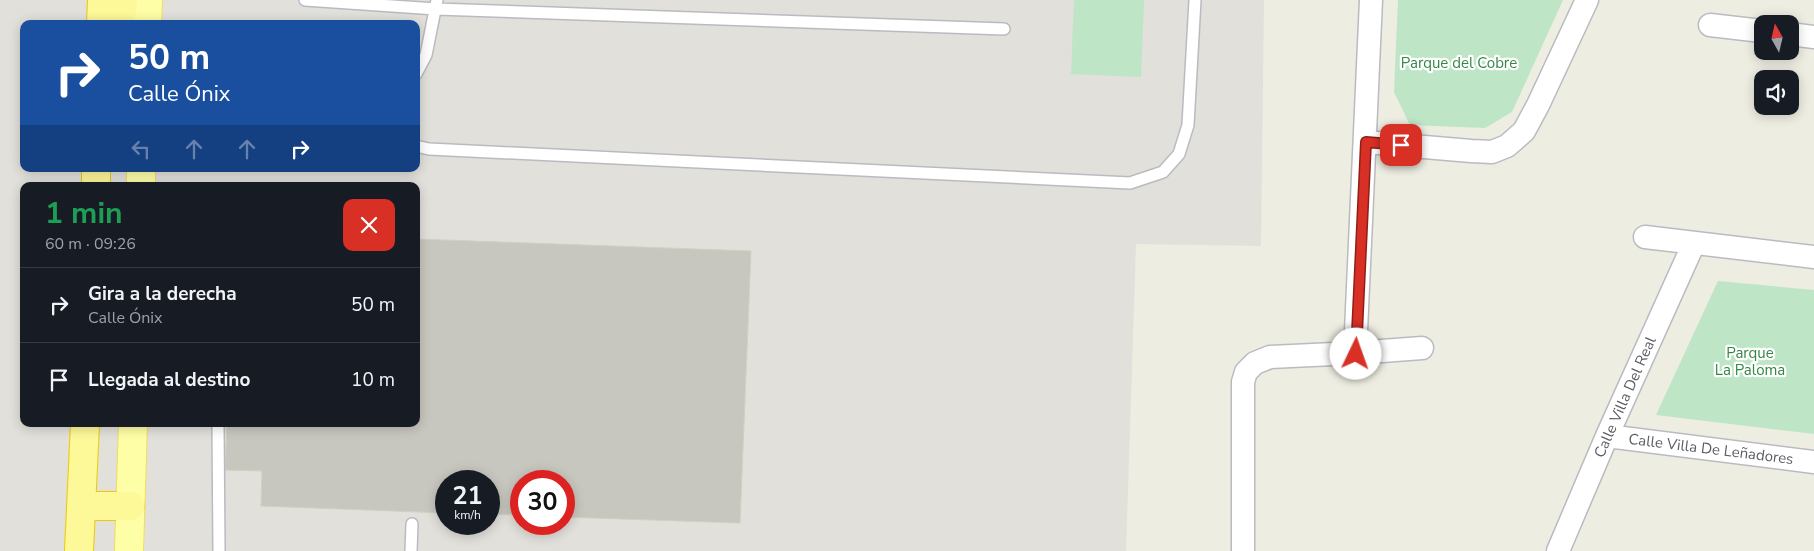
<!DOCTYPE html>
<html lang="es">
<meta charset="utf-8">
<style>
body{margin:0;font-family:"Nunito Sans",sans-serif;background:#242831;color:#f1f3f6;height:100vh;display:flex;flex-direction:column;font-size:19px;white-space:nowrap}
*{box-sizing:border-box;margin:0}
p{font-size:16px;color:#9ea1a6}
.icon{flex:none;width:28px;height:28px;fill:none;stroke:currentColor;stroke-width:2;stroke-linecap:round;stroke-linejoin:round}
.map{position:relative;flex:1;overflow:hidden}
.details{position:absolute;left:20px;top:182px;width:400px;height:245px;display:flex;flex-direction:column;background:#171b24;border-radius:10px;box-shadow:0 2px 12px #0003}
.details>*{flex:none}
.banner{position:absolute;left:20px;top:20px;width:400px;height:152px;border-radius:10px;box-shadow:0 2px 12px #0003;background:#1a4fa0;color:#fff;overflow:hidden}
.needle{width:32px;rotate:352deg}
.buttons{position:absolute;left:1754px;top:15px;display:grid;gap:10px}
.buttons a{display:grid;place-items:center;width:45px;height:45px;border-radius:10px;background:#171b24;box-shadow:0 2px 12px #0003;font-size:25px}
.speed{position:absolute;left:435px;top:470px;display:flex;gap:10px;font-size:25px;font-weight:700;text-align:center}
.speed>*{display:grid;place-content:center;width:65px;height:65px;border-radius:50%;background:#171b24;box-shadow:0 2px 12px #0003;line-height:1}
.speed small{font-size:12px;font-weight:400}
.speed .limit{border:8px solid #d22;background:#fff;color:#111}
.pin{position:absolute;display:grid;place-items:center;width:42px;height:42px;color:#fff;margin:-21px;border-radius:10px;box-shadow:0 2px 8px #0006}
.me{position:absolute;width:55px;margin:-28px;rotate:3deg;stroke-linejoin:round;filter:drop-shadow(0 0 4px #0008)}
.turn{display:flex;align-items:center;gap:18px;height:105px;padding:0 25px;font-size:22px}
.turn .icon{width:65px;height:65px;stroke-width:2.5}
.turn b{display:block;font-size:35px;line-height:42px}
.lanes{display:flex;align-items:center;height:48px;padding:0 25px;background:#0003;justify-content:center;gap:25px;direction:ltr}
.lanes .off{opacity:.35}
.round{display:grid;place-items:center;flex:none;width:52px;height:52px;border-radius:10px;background:#242831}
.overview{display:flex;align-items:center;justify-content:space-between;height:85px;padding:0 25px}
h1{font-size:30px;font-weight:700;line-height:38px;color:#1e9e55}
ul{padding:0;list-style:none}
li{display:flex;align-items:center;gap:15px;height:75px;padding:0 25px;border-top:1px solid #363941}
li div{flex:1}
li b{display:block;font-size:19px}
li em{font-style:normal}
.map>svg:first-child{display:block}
.industrial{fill:#e1e0da;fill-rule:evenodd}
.green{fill:#bee5c5}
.building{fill:#c8c7bf;stroke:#d2cfc0}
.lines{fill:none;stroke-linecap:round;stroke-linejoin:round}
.service-casing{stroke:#babbc1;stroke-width:14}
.minor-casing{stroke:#babbc1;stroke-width:25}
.primary-casing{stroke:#f0de59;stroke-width:30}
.trunk-casing{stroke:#edca02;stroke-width:30}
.service{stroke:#fff;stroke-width:11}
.minor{stroke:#fff;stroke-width:22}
.primary{stroke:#fefea6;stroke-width:28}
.trunk{stroke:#fdf898;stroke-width:28}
.route-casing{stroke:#8d1f18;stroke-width:12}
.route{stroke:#d93025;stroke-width:9}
.labels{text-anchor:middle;stroke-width:4.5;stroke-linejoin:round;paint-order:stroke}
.park-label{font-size:15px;fill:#368647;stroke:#fff}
.street-label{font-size:15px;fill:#5a5d63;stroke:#fff}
</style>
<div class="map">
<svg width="1814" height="551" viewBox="0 0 1814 551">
<rect width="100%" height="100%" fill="#edede2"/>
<path class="industrial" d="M0,0H1264L1261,246L1136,244L1126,551H0ZM24,24H416V169H24ZM24,186H416V424H24ZM446,481H489V524H446ZM521,481H564V524H521Z"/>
<path class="green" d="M1074,0H1144L1141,77L1071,74Z
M1398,0H1563L1512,112L1485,128L1410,125L1394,92Z
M1718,281L1814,290V434L1656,415Z"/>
<path class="building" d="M416,239L751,251L740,523L564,517V481H521V515L489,514V481H446V513L261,506L262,471L225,470L227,424H416Z"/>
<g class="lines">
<defs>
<path id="service" d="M305,0L436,9L1004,29
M416,74L426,55L437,0
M416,146L429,149L1130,183L1163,172L1179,154L1188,125L1195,0
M218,424L219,551
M411,551L412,524"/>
<path id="minor" d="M1710,25L1762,31
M1790,34L1814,37
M1366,142L1471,151L1492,152L1507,146L1524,131L1538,105L1587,0
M1645,237L1814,257
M1355,353L1371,0
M1607,436L1814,462
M1243,551V382L1246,372L1255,363L1270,357L1355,353L1422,348
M1558,551L1607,436L1694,243"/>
<path id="primary" d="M147,24L148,0
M141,186V169
M129,551L133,424"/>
<path id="trunk" d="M101,24L102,0
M120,24L123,0
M96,186V169
M81,506H130
M79,551L85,424"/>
</defs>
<use href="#service" class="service-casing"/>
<use href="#minor" class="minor-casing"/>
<use href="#primary" class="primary-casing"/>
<use href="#trunk" class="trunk-casing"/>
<use href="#service" class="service"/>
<use href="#minor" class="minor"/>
<use href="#primary" class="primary"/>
<use href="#trunk" class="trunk"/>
</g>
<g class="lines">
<defs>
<path id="route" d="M1356,354L1366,142L1401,145"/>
</defs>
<use href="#route" class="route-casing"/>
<use href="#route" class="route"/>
</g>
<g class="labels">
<g class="park-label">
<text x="1459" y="68">Parque del Cobre</text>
<text x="1750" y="358">Parque<tspan x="1750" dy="17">La Paloma</tspan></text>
</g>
<g class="street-label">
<text transform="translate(1625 397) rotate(-66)" y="5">Calle Villa Del Real</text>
<text transform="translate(1711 449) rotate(7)" y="5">Calle Villa De Leñadores</text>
</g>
</g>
</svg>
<div class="buttons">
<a><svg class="needle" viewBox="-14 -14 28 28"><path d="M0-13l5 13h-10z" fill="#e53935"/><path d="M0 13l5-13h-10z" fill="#9ea1a6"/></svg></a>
<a><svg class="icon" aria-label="sound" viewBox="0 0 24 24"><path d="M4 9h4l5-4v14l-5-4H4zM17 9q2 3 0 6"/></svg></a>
</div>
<div class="speed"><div>21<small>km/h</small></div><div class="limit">30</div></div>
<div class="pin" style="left:1401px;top:145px;background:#d93025"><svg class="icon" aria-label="arrive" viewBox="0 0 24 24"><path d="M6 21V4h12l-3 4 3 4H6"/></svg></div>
<svg class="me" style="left:1356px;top:354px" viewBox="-20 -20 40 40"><circle r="19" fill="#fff"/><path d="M0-13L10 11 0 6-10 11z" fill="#d93025"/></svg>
<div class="banner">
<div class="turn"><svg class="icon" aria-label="right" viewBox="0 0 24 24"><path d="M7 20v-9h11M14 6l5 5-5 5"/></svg><div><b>50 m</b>Calle Ónix</div></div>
<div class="lanes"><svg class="icon off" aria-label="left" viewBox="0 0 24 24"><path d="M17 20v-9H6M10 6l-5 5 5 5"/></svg><svg class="icon off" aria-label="ahead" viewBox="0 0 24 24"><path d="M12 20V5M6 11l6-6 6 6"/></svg><svg class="icon off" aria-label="ahead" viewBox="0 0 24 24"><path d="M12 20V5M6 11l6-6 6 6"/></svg><svg class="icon" aria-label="right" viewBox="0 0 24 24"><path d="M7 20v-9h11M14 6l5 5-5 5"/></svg></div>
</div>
<section class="details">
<div class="overview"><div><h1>1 min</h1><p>60 m · 09:26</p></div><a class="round" style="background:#d93025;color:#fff"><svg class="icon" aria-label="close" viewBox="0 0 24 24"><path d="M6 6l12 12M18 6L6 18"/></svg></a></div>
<ul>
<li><svg class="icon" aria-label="right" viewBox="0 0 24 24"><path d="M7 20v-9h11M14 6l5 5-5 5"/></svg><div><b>Gira a la derecha</b><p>Calle Ónix</p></div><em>50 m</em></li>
<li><svg class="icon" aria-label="arrive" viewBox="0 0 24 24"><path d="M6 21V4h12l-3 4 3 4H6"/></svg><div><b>Llegada al destino</b></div><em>10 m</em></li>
</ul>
</section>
</div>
